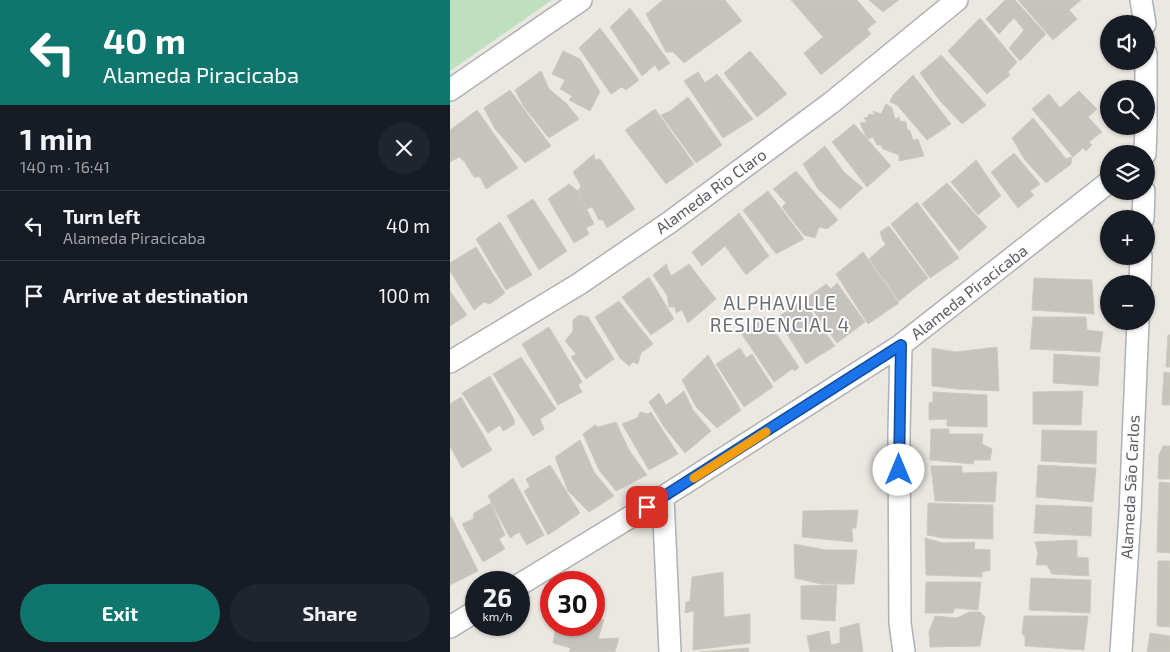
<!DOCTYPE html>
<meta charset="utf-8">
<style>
body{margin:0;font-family:"Exo 2",sans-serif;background:#20242c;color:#f1f3f6;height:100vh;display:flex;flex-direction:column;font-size:19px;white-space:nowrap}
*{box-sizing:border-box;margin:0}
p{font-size:16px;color:#9ea1a6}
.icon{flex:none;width:28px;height:28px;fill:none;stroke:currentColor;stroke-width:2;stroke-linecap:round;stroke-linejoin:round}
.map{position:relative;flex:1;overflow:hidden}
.details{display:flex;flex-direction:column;background:#171b24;width:450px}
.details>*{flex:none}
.hud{background:#0f766e;color:#fff;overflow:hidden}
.controls{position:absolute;left:650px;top:15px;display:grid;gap:10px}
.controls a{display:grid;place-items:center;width:55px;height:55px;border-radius:50%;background:#171b24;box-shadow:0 1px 4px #0004;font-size:25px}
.speed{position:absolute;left:15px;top:571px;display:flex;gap:10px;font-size:25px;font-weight:700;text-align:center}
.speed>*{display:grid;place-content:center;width:65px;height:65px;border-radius:50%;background:#171b24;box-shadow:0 1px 4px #0004;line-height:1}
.speed small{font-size:12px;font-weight:400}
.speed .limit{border:8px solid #d22;background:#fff;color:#111}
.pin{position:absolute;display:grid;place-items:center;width:42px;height:42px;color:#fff;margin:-21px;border-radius:10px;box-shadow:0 2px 8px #0006}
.me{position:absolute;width:55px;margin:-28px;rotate:0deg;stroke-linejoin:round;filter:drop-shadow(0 0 4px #0008)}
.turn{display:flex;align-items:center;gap:18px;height:105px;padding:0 20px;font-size:22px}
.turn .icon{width:65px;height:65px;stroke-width:2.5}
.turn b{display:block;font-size:35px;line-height:42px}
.round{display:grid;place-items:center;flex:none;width:52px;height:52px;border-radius:26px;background:#20242c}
.overview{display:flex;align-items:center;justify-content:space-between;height:85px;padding:0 20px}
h1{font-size:30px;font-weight:700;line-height:38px}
.primary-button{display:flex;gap:10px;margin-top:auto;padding:10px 20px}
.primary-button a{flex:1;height:58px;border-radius:30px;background:#0f766e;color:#fff;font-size:20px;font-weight:700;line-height:58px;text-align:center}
.primary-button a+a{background:#20242c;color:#f1f3f6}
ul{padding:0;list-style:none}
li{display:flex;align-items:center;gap:15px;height:70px;padding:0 20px;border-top:1px solid #363941}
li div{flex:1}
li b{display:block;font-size:19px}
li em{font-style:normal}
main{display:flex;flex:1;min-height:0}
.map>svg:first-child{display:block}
.green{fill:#bfe0bf}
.building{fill:#c6c3be;stroke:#cecac0}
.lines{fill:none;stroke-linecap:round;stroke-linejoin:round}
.street-casing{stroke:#aeb1b5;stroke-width:24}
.street{stroke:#fff;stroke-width:21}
.route-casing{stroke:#114b97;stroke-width:12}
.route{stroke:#1a73e8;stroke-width:9}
.slow{stroke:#f59e0b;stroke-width:9}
.labels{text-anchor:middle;stroke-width:4;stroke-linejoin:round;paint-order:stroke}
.street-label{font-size:16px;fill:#595c60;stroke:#fff}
.quarter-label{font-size:19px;letter-spacing:1px;fill:#6a6e72;stroke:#fff}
</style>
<main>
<section class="details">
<div class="hud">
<div class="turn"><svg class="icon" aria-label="left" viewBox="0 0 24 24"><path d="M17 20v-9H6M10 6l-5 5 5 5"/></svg><div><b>40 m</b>Alameda Piracicaba</div></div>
</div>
<div class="overview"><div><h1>1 min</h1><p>140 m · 16:41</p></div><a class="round"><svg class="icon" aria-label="close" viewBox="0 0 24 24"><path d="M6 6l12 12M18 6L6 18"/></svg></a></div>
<ul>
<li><svg class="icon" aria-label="left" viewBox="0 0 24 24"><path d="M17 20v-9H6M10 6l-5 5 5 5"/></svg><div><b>Turn left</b><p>Alameda Piracicaba</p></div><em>40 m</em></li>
<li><svg class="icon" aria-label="arrive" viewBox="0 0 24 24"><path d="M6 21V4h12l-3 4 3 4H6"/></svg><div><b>Arrive at destination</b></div><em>100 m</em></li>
</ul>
<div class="primary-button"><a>Exit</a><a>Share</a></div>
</section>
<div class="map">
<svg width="720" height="652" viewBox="0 0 720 652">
<rect width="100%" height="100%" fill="#eae8e1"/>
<path class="green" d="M0,0H102L0,71Z"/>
<path class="building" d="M213,0H275L292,21L234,63L223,52H216L196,14Z
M341,0H407L426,22L417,29L421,34L371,75L354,53L373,37Z
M419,0H449L433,12Z
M555,0H565L596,34L570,61L559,48L574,30L564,18L549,34L536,19Z
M568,0H631L619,10L627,19L603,40Z
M180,8L220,63L209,71L205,65L192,76L160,27Z
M530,18L567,62L558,72L560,75L537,94L498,51Z
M150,28L189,80L176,90L172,87L161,94L129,48Z
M113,51L130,59L150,92L140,111L119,100L122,96L110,89L115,80L102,74Z
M300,51L337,94L307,117L274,73Z
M491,55L536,105L512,124L490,101L470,73Z
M91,71L99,89L116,103L129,119L99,138L74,107L65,90Z
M248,72L255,83L267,74L303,119L273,138L234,81Z
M463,75L501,124L477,140L447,105L440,102L443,95Z
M60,90L101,146L75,163L45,129L34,108Z
M629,91L647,109L638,117L652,132L639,142L642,145L636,151L633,148L623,157L582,109L599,94L610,108Z
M238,97L272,145L246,163L211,115L220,111Z
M436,104L442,108L445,119L449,117L450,121L456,122L457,129L460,131L463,140L468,139L474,156L449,161V155L433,149L431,145H427L423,137L417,139L410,123L417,122L414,118L418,117L419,114L425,115L423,111L431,114Z
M205,109L244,164L216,184L175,130Z
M27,110L68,168L36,189L30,177H24L14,161L9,157L0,162V130Z
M583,118L616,159L622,157L621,164L596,183L575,160L562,138Z
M404,124L441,166L417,187L382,142Z
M375,146L394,172L413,188L390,209L368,189L353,164Z
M564,153L590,184L580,191L584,195L568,208L541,172Z
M144,154L145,160L150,159L185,209L157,228L153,220H149L142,207L137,209L128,191L131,186L123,172Z
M526,160L551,196L528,215L501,182Z
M346,171L388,220L377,229L369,227L365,238L354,235L332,207L336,203L323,189Z
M497,183L537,227L509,251L472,204Z
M119,184L128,191L144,224L136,228L139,234L124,243L98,199Z
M318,191L354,239L326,254L293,210Z
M83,199L117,251L89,270L57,216Z
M467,202L509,258L480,278L441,224Z
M289,213L319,256L296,275L275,246L252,266L242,252Z
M50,222L82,275L56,290L26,239Z
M439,226L478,278L449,301L419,259L436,244L433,241L430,232Z
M26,247L55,293L40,304L34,302L24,310L0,271V263Z
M413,252L449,303L418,324L386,274Z
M216,264L221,276L239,264L266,299L238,323L232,310L226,313L225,307H219L217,295L203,275Z
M199,277L224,319L201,335L172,297Z
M584,278L642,280L644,314L582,310Z
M387,283L415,322L387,343L355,299L376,284L381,289Z
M0,291L17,315L0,326Z
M352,300L385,346L356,364L327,318Z
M169,301L203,344L191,353L188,364L183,362L179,366L170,358L145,317Z
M129,315L138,317L164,359L136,379L121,357L126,354L115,341L123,331V320Z
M315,317L349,367L345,371L342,369L324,382L291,333Z
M583,317H636L637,330L653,332L650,352L580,349Z
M99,327L132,382L128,385L132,392L108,405L72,344Z
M718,335H720V367H716Z
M547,347L549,391L506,389L482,386V348L506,352Z
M290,348L296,358L302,354L323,387L294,407L266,364Z
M604,354L650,357L648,386L603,383Z
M258,355L291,410L267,428L246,407L232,380Z
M71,357L106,409L90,419L94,429L83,436L43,374Z
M714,372L720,373V405H712Z
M40,376L65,421L63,422L65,424L53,431L50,425L38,433L12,393Z
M234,391L243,410L261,431L235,453L214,427L199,402L209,393L216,405Z
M633,391L631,425L583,424V392Z
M483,392L537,395V427L497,426V419L479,420V403L483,402Z
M11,397L42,450L12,468L0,446V404Z
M190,412L198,414L201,412L228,454L199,470L172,424L187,418Z
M166,422L179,450L197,475L166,491L149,470L133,434L145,425L149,427Z
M481,429H499V434H533L532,444L542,449L540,460H524L523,464L480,460Z
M592,430L647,431L646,464L591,461Z
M130,440L144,472L164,496L139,512L118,491L105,457Z
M713,446H720V479H708L709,455Z
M100,465L130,513L98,535L74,491L80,487L76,479Z
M588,465L646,468L643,502L586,497Z
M481,466H512V473L547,472L545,502L485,501Z
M63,478L94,535L77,545L69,532L60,538L38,496Z
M709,482L720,483V553L707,552Z
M41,503L55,535L49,539L55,549L33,562L12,524L23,519L24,513Z
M478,503L543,505V539L493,538L477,535Z
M586,505L642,507L641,536L584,533Z
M408,510L406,528H402L403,542L352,537L353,511Z
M1,516L28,571L0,585V517Z
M475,538L493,543L525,542L524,549L540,550V570L532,572V577L476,575Z
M627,540V557L638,558L639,576L602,574L597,565H586L588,553L585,542Z
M344,544L376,550H407L404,584H371L345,578Z
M708,561H720V627L707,626Z
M273,572L274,617L300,614V643L243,650L244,611L235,613L236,602L240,601L242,577Z
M581,578L641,580L640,613L579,610Z
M476,582H531L528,610L505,608L503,613H475Z
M387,585L385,621L351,619V586Z
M519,612H530L535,617L530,646L480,647L479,632L485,616L507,618Z
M144,616L154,620L148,639L169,638L165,652H119L121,648L103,643L106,625H144Z
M574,616H638L634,650L575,646V636L572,634Z
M409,623L413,652H360L357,636L379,631L381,645L390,643V628Z
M700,633L720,636V652H697Z
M298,648L299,652H250Z"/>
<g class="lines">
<defs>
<path id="street" d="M691,0L695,24
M696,54V125
M0,90L131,0
M695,154L696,126
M693,219L694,191
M690,284L691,256
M451,345L449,432L450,623L454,652
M0,362L129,284L220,222L381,103L507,0
M213,497L220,652
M69,585L213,497L451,345L659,182
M0,627L26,611
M671,652L680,514L688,321"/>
</defs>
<use href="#street" class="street-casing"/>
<use href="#street" class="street"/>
</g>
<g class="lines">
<defs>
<path id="route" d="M197,507L451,345L449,470"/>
</defs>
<use href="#route" class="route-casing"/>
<use href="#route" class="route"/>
<path class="slow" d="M244,478L316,432"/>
</g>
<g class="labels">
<g class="street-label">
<text transform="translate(261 191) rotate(-36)" y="6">Alameda Rio Claro</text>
<text transform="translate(519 292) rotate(-38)" y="6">Alameda Piracicaba</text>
<text transform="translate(680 487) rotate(-87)" y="6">Alameda São Carlos</text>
</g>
<g class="quarter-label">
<text x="330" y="310">ALPHAVILLE<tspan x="330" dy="22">RESIDENCIAL 4</tspan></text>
</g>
</g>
</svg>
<div class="controls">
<a><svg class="icon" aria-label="sound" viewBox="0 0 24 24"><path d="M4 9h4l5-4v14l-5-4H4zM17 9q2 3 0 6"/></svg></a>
<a><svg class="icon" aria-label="search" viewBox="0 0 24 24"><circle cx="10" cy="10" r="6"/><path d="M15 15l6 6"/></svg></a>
<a><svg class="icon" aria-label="layers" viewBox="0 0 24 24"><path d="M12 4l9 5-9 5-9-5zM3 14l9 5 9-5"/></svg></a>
<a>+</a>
<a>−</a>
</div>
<div class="speed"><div>26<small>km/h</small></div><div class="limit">30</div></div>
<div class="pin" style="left:197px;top:507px;background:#d93025"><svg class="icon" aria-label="arrive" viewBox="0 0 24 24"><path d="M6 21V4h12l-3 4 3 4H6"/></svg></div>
<svg class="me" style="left:449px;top:470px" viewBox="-20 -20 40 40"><circle r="19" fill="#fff"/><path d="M0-13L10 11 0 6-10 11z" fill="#1a73e8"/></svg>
</div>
</main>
